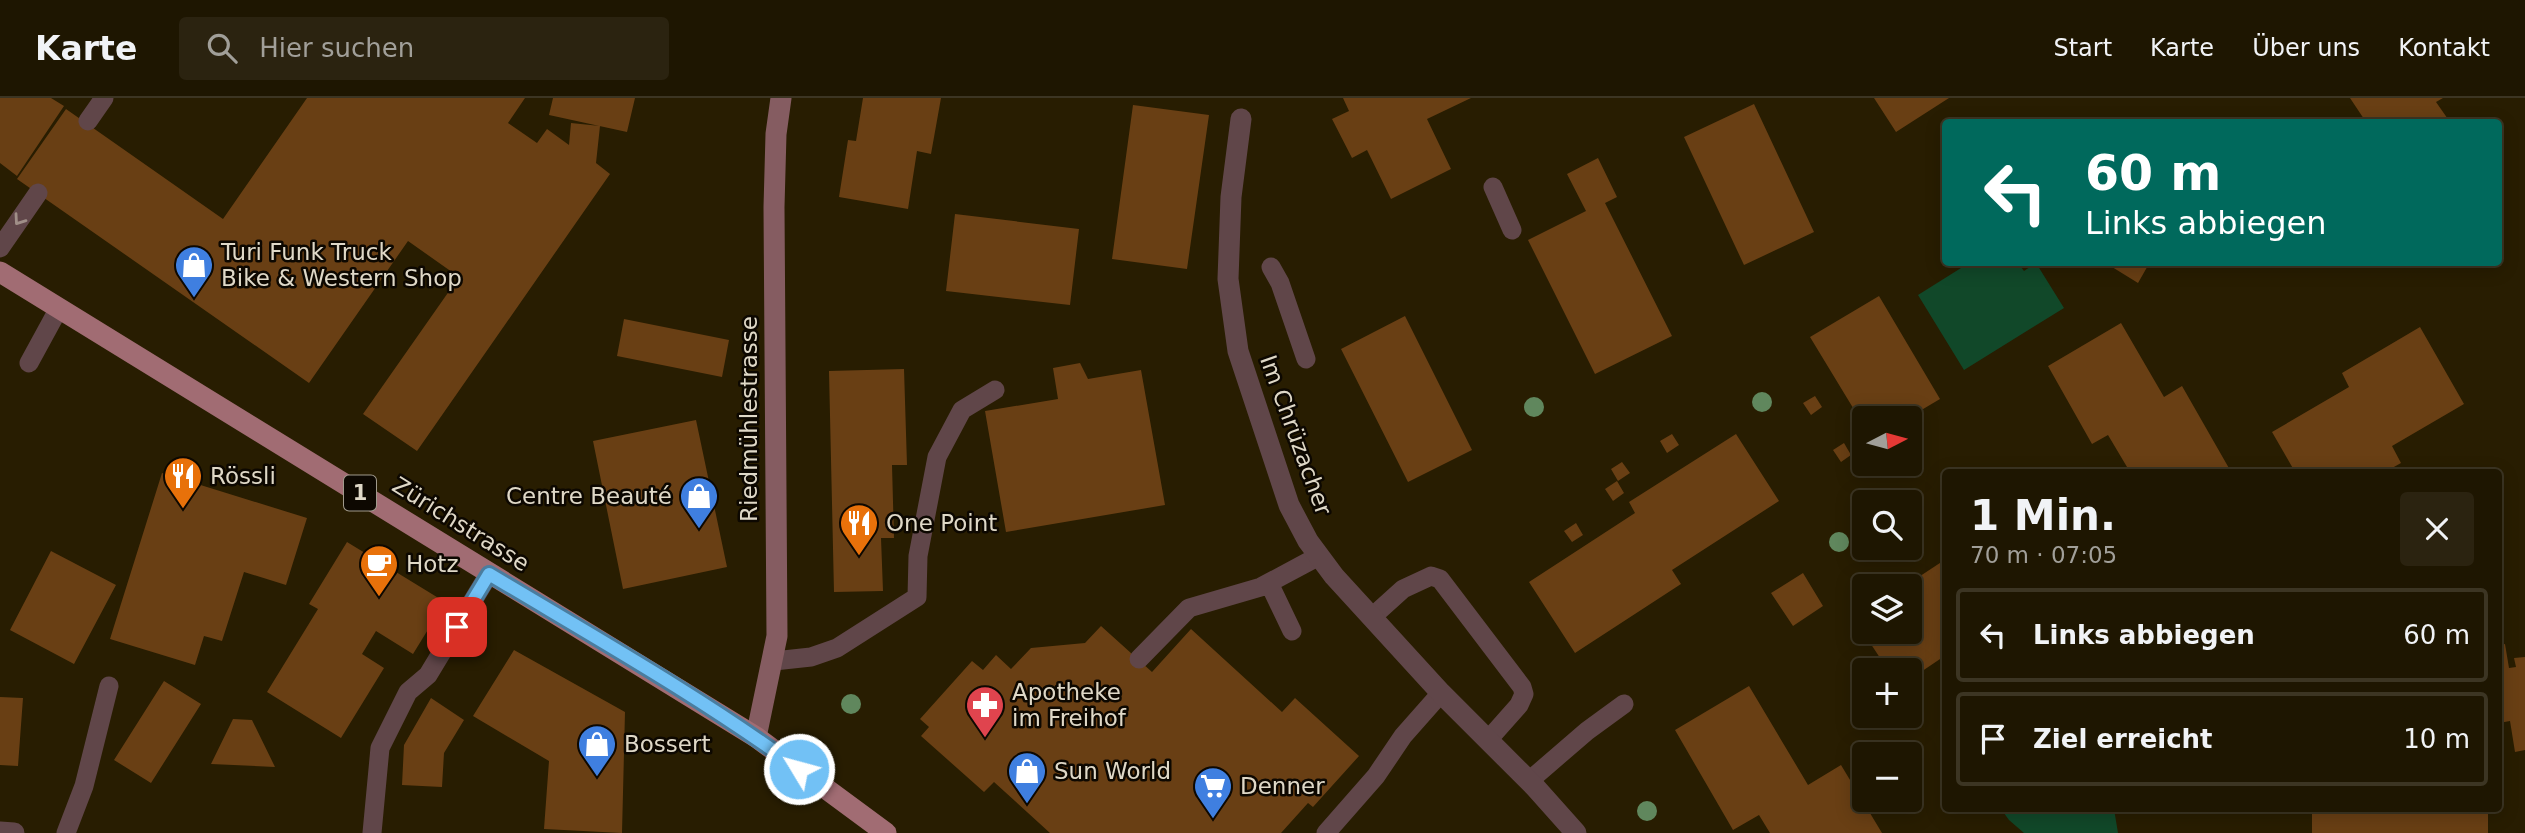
<!DOCTYPE html>
<html lang="de">
<meta charset="utf-8">
<style>
body{margin:0;font-family:"DejaVu Sans",sans-serif;background:#2b2310;color:#f1f3f6;height:100vh;display:flex;flex-direction:column;font-size:26px;white-space:nowrap}
*{box-sizing:border-box;margin:0}
p{font-size:23px;color:#a19f99}
.icon{flex:none;width:38px;height:38px;fill:none;stroke:currentColor;stroke-width:2;stroke-linecap:round;stroke-linejoin:round}
.map{position:relative;flex:1;overflow:hidden}
.drawer{position:absolute;left:1942px;top:371px;width:560px;height:343px;display:flex;flex-direction:column;background:#1e1601;border-radius:7px;box-shadow:0 4px 18px #0003,0 0 0 2px #3c3523}
.drawer>*{flex:none}
.guide{position:absolute;left:1942px;top:21px;width:560px;height:147px;border-radius:7px;box-shadow:0 4px 18px #0003,0 0 0 2px #3c3523;background:#00695c;color:#fff;overflow:hidden}
.needle{width:46px;rotate:84deg}
.tools{position:absolute;left:1852px;top:308px;display:grid;gap:14px}
.tools a{display:grid;place-items:center;width:70px;height:70px;border-radius:7px;background:#1e1601;box-shadow:0 4px 18px #0003,0 0 0 2px #3c3523;font-size:35px}
.pin{position:absolute;display:grid;place-items:center;width:60px;height:60px;color:#fff;margin:-30px;border-radius:14px;box-shadow:0 4px 10px #0006}
.me{position:absolute;width:77px;margin:-38px;rotate:307deg;stroke-linejoin:round;filter:drop-shadow(0 0 5px #0008)}
.turn{display:flex;align-items:center;gap:24px;height:147px;padding:0 28px;font-size:32px}
.turn .icon{width:91px;height:91px;stroke-width:2.5}
.turn b{display:block;font-size:49px;line-height:60px}
.round{display:grid;place-items:center;flex:none;width:74px;height:74px;border-radius:7px;background:#2b2310}
.headline{display:flex;align-items:center;justify-content:space-between;height:119px;padding:0 28px}
h1{font-size:42px;font-weight:800;line-height:52px}
ul{padding:0;list-style:none}
li{display:flex;align-items:center;gap:21px;height:94px;margin:0 14px 10px;padding:0 14px;border:4px solid #3c3523;border-radius:7px}
li div{flex:1}
li b{display:block;font-size:26px}
li em{font-style:normal}
header{display:flex;align-items:center;gap:42px;box-sizing:border-box;height:98px;padding:0 35px;background:#1e1601;border-bottom:2px solid #3c3523}
header strong{font-size:33px}
nav{display:flex;gap:38px;margin-inline-start:auto;font-size:24px}
.search{width:490px;height:63px;background:#2b2310;display:flex;align-items:center;gap:18px;box-sizing:border-box;padding:0 24px;border-radius:7px;color:#a19f99;font-size:26px}
.map>svg:first-child{display:block}
.green{fill:#114829}
.building{fill:#693f14}
.lines{fill:none;stroke-linecap:round;stroke-linejoin:round}
.lane{stroke:#604649;stroke-width:19}
.street{stroke:#604649;stroke-width:21}
.secondary{stroke:#855c61;stroke-width:21}
.primary{stroke:#a16c73;stroke-width:21}
.tree{fill:#60875d}
.oneway{stroke:#a08f88}
.route-casing{stroke:#4a7d9f;stroke-width:18}
.route{stroke:#72c1f5;stroke-width:12}
.labels{text-anchor:middle;stroke-width:5;stroke-linejoin:round;paint-order:stroke}
.shield{fill:#0d0801;stroke:#a09a8c;stroke-width:2}
.shield-label{font-size:21px;font-weight:bold;fill:#dfd8c7}
.poi-label{font-size:23px;fill:#dfd8c7;stroke:#0d0801;text-anchor:start}
.street-label{font-size:23px;fill:#dfd8c7;stroke:#0d0801}
</style>
<header>
<strong>Karte</strong>
<div class="search"><svg class="icon" aria-label="search" viewBox="0 0 24 24"><circle cx="10" cy="10" r="6"/><path d="M15 15l6 6"/></svg>Hier suchen</div>
<nav><a>Start</a><a>Karte</a><a>Über uns</a><a>Kontakt</a></nav>
</header>
<div class="map">
<svg width="2525" height="735" viewBox="0 0 2525 735">
<rect width="100%" height="100%" fill="#281d01"/>
<path class="green" d="M1969,165H2018L2024,173L2036,165L2064,210L1964,272L1918,197Z
M2001,711H2114L2118,735H2024L2009,722Z"/>
<path class="building" d="M0,0H51L64,8L17,78L0,65Z
M307,0H525L508,25L537,45L547,31L569,47L571,25L600,28L596,65L610,76L417,353L363,316L459,179L408,143L309,285L17,81L66,11L223,121Z
M553,0H635L627,34L549,17Z
M863,0H941L931,56L917,53L908,111L839,99L848,42L856,43Z
M1343,0H1471L1427,21L1451,71L1391,101L1367,52L1352,60L1332,21L1349,13Z
M1874,0H1949L1896,34Z
M2350,0H2443L2436,4L2450,24H2366Z
M1754,6L1814,134L1744,167L1684,39Z
M1133,7L1209,17L1187,171L1112,161Z
M1598,60L1617,99L1605,105L1672,238L1595,276L1528,142L1586,113L1567,76Z
M955,116L1079,131L1070,207L946,193Z
M2104,164H2150L2138,185Z
M1879,198L1940,301L1908,320H1864V328L1810,239Z
M1405,218L1472,352L1408,384L1341,251Z
M624,221L729,242L722,279L617,258Z
M2121,225L2164,299L2182,288L2230,372L2226,374H2130L2108,337L2092,346L2048,268Z
M2420,229L2464,306L2392,348L2401,365L2385,374H2295L2272,334L2349,289L2342,275Z
M1080,265L1088,281L1141,272L1165,407L1006,434L985,313L1058,301L1053,270Z
M904,271L907,367H892L894,440H881L883,493L834,494L829,273Z
M1815,298L1822,309L1811,317L1803,305Z
M696,322L727,469L623,491L593,343Z
M1672,336L1679,347L1667,355L1660,343Z
M1736,336L1779,403L1672,472L1681,486L1575,555L1529,484L1635,415L1629,404Z
M1844,345L1851,357L1841,364L1833,352Z
M1622,364L1630,375L1618,383L1611,371Z
M162,375L307,420L286,487L244,474L222,543L204,538L195,567L110,541Z
M1617,383L1624,395L1613,403L1605,391Z
M1576,425L1583,437L1572,444L1564,433Z
M347,444L445,504L413,556L376,533L362,556L384,570L341,640L267,594L318,511L309,506Z
M51,453L116,487L74,566L10,532Z
M1946,461V557L1909,582V572H1888L1855,522L1864,516V534H1909V488H1905Z
M1803,475L1823,508L1793,528L1771,495Z
M1101,528L1152,574L1191,531L1282,614L1295,600L1359,658L1313,709L1308,705L1281,735H1050L994,684L984,694L921,638L929,629L920,621L972,563L983,572L996,557L1011,571L1031,550L1085,545Z
M2505,546L2509,570L2516,569L2514,560L2525,559V652L2515,654L2510,623L2499,625V547Z
M514,552L625,614L622,735L544,731L549,663L473,618Z
M164,583L201,606L151,685L114,662Z
M1749,588L1808,687L1841,667L1882,735H1770L1759,717L1733,732L1675,632Z
M0,599L23,600L18,668L0,667Z
M431,600L464,622L444,655L442,689L402,687L404,647Z
M233,621L252,622L275,669L211,666Z
M2312,710L2488,711V735H2312Z"/>
<g class="lines">
<path class="lane" d="M88,23L104,0
M1493,89L1512,132
M0,150L38,95
M1271,169L1280,185L1306,261
M29,265L59,210
M1269,485L1292,533
M1372,519L1403,491L1431,478L1440,481L1522,589L1524,596L1519,607L1488,642
M1139,561L1189,510L1261,489L1319,458
M774,563L811,559L837,550L917,499L918,458L937,359L962,312L995,292
M1529,683L1587,633L1624,606
M66,735L84,688L109,588
M372,735L380,650L408,594L428,577L489,476
M1326,735L1376,678L1403,638L1441,595"/>
<path class="street" d="M1241,21L1231,99L1228,181L1238,253L1289,407L1308,443L1334,478L1441,595L1535,689L1576,735
M0,734L14,735"/>
<path class="secondary" d="M756,639L777,538L774,109L776,36L781,0"/>
<path class="primary" d="M0,174L756,639L886,735"/>
</g>
<g class="tree">
<circle cx="1762" cy="304" r="10"/>
<circle cx="1534" cy="309" r="10"/>
<circle cx="1839" cy="444" r="10"/>
<circle cx="851" cy="606" r="10"/>
<circle cx="1647" cy="713" r="10"/>
</g>
<defs><path id="oneway-chevron" d="M-2-3.5L2.5 0L-2 3.5" fill="none" stroke-width="1.6" stroke-linecap="round" stroke-linejoin="round" transform="scale(1.75)"/></defs>
<use class="oneway" href="#oneway-chevron" transform="translate(19 122) rotate(125)"/>
<g class="lines">
<defs>
<path id="route" d="M457,529L489,476C594,539 701,599 799,671"/>
</defs>
<use href="#route" class="route-casing"/>
<use href="#route" class="route"/>
</g>
<defs>
<symbol id="shop-pin" viewBox="-11 -11 22 30"><path d="M0 17L-7.5 6A9.5 9.5 0 1 1 7.5 6Z" fill="#3f7fe0" stroke="#0d0801"/><path d="M-5-2.5h2.3a2.7 3.5 0 0 1 5.4 0H5L5.5 6h-11ZM-1.5-2.5h3a1.5 2.3 0 0 0-3 0Z" fill="#fff"/></symbol>
<symbol id="restaurant-pin" viewBox="-11 -11 22 30"><path d="M0 17L-7.5 6A9.5 9.5 0 1 1 7.5 6Z" fill="#e8710a" stroke="#0d0801"/><path d="M-5-6h1v4h1v-4h1v4h1v-4h1v5L-1.5 .5V6h-2V.5L-5-1ZM5-6V6H3V1.5H1.5Q1.5-4 5-6Z" fill="#fff"/></symbol>
<symbol id="cafe-pin" viewBox="-11 -11 22 30"><path d="M0 17L-7.5 6A9.5 9.5 0 1 1 7.5 6Z" fill="#e8710a" stroke="#0d0801"/><path d="M-5.5-4.5H6V0H3Q3 3.5 0 3.5H-2.5Q-5.5 3.5-5.5 0ZM3-3.2v2h1.7v-2ZM-6 4.5H4V6H-6Z" fill="#fff"/></symbol>
<symbol id="pharmacy-pin" viewBox="-11 -11 22 30"><path d="M0 17L-7.5 6A9.5 9.5 0 1 1 7.5 6Z" fill="#e0444e" stroke="#0d0801"/><path d="M-2-6h4v4h4v4h-4v4h-4v-4h-4v-4h4Z" fill="#fff"/></symbol>
<symbol id="supermarket-pin" viewBox="-11 -11 22 30"><path d="M0 17L-7.5 6A9.5 9.5 0 1 1 7.5 6Z" fill="#3f7fe0" stroke="#0d0801"/><path d="M-6-5.5h2.5l.6 2H6L4.5 2H-2.5L-4.4-4H-6ZM-1.5 3.2a1.3 1.3 0 1 0 .1 0ZM3 3.2a1.3 1.3 0 1 0 .1 0Z" fill="#fff"/></symbol>
</defs>
<g fill-rule="evenodd">
<use href="#shop-pin" x="172" y="145" width="44" height="60"/>
<use href="#restaurant-pin" x="161" y="356" width="44" height="60"/>
<use href="#shop-pin" x="677" y="376" width="44" height="60"/>
<use href="#restaurant-pin" x="837" y="403" width="44" height="60"/>
<use href="#cafe-pin" x="357" y="444" width="44" height="60"/>
<use href="#pharmacy-pin" x="963" y="585" width="44" height="60"/>
<use href="#shop-pin" x="575" y="624" width="44" height="60"/>
<use href="#shop-pin" x="1005" y="651" width="44" height="60"/>
<use href="#supermarket-pin" x="1191" y="666" width="44" height="60"/>
</g>
<g class="labels">
<rect class="shield" x="344" y="377.5" width="32" height="35" rx="5"/>
<g class="shield-label">
<text x="360" y="402">1</text>
</g>
<g class="poi-label">
<text x="221" y="162">Turi Funk Truck<tspan x="221" dy="26">Bike &amp; Western Shop</tspan></text>
<text x="210" y="386">Rössli</text>
<text x="672" y="406" text-anchor="end">Centre Beauté</text>
<text x="886" y="433">One Point</text>
<text x="406" y="474">Hotz</text>
<text x="1012" y="602">Apotheke<tspan x="1012" dy="26">im Freihof</tspan></text>
<text x="624" y="654">Bossert</text>
<text x="1054" y="681">Sun World</text>
<text x="1240" y="696">Denner</text>
</g>
<g class="street-label">
<text transform="translate(749 321) rotate(-90)" y="8">Riedmühlestrasse</text>
<text transform="translate(1296 337) rotate(70)" y="8">Im Chrüzacher</text>
<text transform="translate(461 426) rotate(32)" y="8">Zürichstrasse</text>
</g>
</g>
</svg>
<div class="tools">
<a><svg class="needle" viewBox="-14 -14 28 28"><path d="M0-13l5 13h-10z" fill="#e53935"/><path d="M0 13l5-13h-10z" fill="#a19f99"/></svg></a>
<a><svg class="icon" aria-label="search" viewBox="0 0 24 24"><circle cx="10" cy="10" r="6"/><path d="M15 15l6 6"/></svg></a>
<a><svg class="icon" aria-label="layers" viewBox="0 0 24 24"><path d="M12 4l9 5-9 5-9-5zM3 14l9 5 9-5"/></svg></a>
<a>+</a>
<a>−</a>
</div>
<div class="pin" style="left:457px;top:529px;background:#d93025"><svg class="icon" aria-label="arrive" viewBox="0 0 24 24"><path d="M6 21V4h12l-3 4 3 4H6"/></svg></div>
<svg class="me" style="left:799px;top:671px" viewBox="-20 -20 40 40"><circle r="17" fill="#72c1f5" stroke="#fff" stroke-width="3"/><path d="M0-11L8 9 0 5-8 9z" fill="#fff"/></svg>
<div class="guide">
<div class="turn"><svg class="icon" aria-label="left" viewBox="0 0 24 24"><path d="M17 20v-9H6M10 6l-5 5 5 5"/></svg><div><b>60 m</b>Links abbiegen</div></div>
</div>
<section class="drawer">
<div class="headline"><div><h1>1 Min.</h1><p>70 m · 07:05</p></div><a class="round"><svg class="icon" aria-label="close" viewBox="0 0 24 24"><path d="M6 6l12 12M18 6L6 18"/></svg></a></div>
<ul>
<li><svg class="icon" aria-label="left" viewBox="0 0 24 24"><path d="M17 20v-9H6M10 6l-5 5 5 5"/></svg><div><b>Links abbiegen</b></div><em>60 m</em></li>
<li><svg class="icon" aria-label="arrive" viewBox="0 0 24 24"><path d="M6 21V4h12l-3 4 3 4H6"/></svg><div><b>Ziel erreicht</b></div><em>10 m</em></li>
</ul>
</section>
</div>
